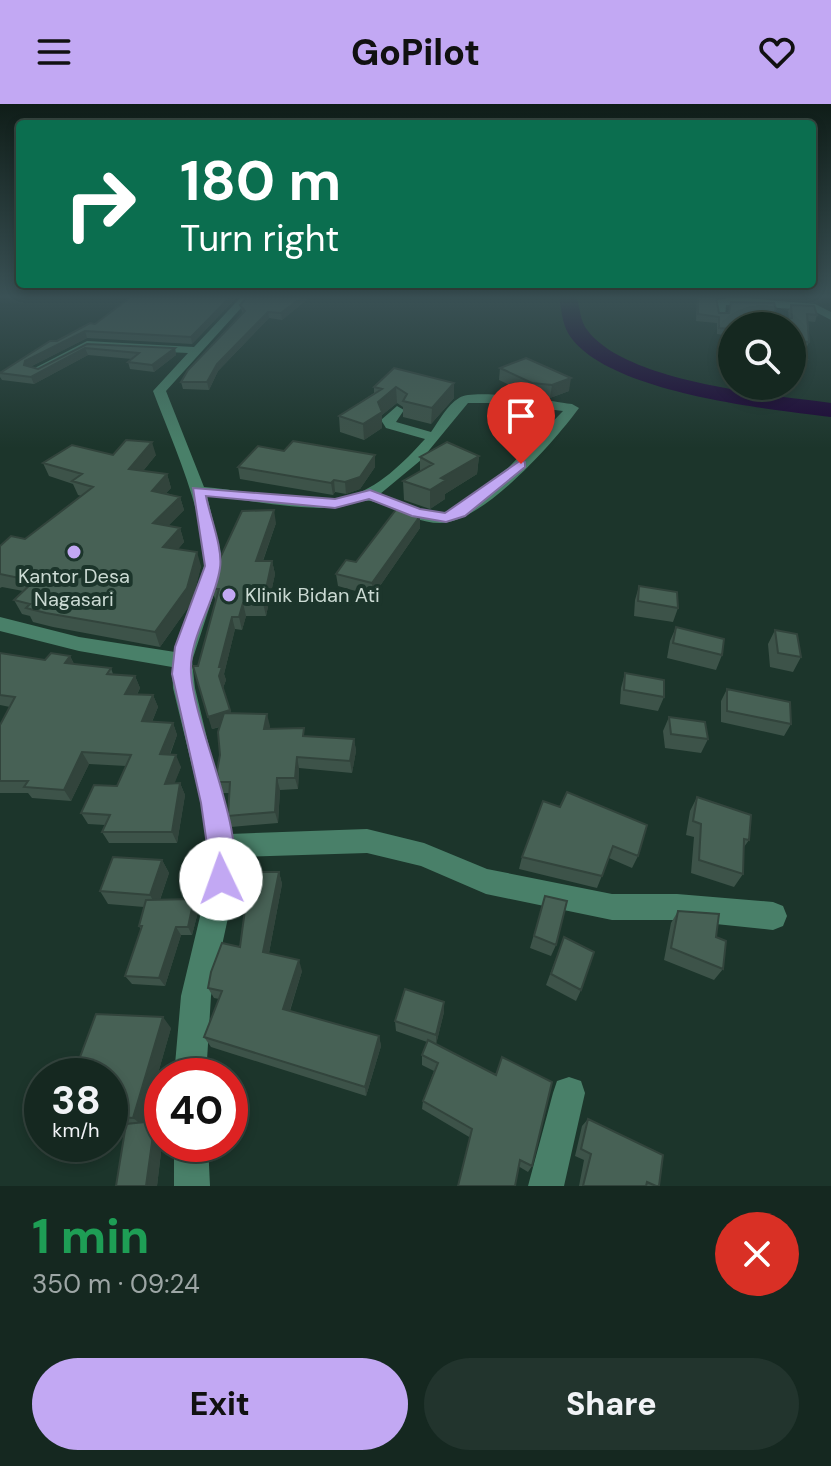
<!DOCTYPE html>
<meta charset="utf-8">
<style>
body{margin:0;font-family:"DM Sans",sans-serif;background:#22342d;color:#f1f3f6;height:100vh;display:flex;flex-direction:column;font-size:30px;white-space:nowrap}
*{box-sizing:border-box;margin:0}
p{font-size:26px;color:#9da6a5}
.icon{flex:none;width:44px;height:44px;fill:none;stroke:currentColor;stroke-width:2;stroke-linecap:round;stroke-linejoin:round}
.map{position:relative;height:1082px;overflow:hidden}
.details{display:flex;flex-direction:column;background:#152820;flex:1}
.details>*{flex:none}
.guide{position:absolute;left:16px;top:16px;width:800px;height:168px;border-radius:8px;box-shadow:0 4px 12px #0003,0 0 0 2px #34443e;background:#0b6e4f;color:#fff;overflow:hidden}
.tools{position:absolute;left:718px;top:208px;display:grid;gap:16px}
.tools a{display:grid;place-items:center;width:88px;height:88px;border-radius:50%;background:#152820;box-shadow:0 4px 12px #0003,0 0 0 2px #34443e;font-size:40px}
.speed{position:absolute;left:24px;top:954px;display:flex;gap:16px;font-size:40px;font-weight:700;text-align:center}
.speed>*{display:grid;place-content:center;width:104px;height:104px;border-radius:50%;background:#152820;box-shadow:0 4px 12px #0003,0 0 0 2px #34443e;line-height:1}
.speed small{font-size:20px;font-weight:400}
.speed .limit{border:12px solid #d22;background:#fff;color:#111}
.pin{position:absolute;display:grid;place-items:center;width:68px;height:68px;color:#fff;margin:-82px -34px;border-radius:50% 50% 50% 0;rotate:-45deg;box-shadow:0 0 8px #0007}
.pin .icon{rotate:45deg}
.me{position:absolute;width:88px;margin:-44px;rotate:357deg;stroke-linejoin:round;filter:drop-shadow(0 0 6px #0008)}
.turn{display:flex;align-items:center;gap:28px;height:168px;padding:0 32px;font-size:36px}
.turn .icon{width:104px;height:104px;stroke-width:2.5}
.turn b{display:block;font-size:56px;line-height:68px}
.round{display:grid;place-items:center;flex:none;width:84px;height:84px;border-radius:42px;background:#22342d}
.overview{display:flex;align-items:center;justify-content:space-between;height:136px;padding:0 32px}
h1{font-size:48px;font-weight:800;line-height:60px;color:#1e9e55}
.cta{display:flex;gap:16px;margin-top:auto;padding:16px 32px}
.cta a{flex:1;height:92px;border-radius:48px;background:#c2a8f3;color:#111;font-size:32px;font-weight:800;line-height:92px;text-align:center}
.cta a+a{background:#22342d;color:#f1f3f6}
header{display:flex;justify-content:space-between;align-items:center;height:104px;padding:0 32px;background:#c2a8f3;color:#111;font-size:36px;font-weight:800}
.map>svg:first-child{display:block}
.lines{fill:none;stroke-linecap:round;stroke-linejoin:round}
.river{fill:#1b0235;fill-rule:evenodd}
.minor{fill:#498069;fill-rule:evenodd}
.wall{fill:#3d5349}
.shaded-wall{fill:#32443c}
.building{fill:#476155;stroke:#32443c;stroke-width:2}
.route{fill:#c2a8f3;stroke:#7e6d9e;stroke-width:2}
.poi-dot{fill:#c2a8f3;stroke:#1c352b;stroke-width:3}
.labels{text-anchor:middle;stroke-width:8;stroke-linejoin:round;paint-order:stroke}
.poi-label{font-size:20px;fill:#cbdad3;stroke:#1c352b}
</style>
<header><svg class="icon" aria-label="menu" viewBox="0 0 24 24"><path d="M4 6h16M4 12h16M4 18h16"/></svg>GoPilot<svg class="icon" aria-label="heart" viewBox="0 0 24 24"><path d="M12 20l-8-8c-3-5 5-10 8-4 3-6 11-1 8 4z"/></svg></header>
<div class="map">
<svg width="831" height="1082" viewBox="0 0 831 1082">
<rect width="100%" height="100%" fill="#1c352b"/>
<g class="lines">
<path class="river" d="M559,193H577C580,204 580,218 588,227C627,278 769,291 831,299V313C766,305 603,288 568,229C562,218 561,204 559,193Z"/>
<path class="minor" d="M241,193H251L166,287L204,383C238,386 316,399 346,393C378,385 404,358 425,335L386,324L381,316L397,302L404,306L396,318L431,328C439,317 447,301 459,294C473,284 552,297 572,300L579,304C555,337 483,419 440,419C414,419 395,403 371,397C361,395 346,403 335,404C294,405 249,396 207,392L222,454L220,471L192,557L195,584L230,730L367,725L424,739L487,765L612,790H677L773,798L783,802L787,812L783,822L773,826L677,816H612L486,790L421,762L367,749L234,753L231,800L211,892L206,972H174L181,892L203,800L209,758L201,699L173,584L172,563L79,547L0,527V513L79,533L175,548C184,523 206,480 204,453C201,399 172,338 153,287L188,249L89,244L39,270L29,267L87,237L194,243ZM468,299H501L563,307L509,363L454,405C429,416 404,399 380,390L421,356Z
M734,193L815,200L831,208V216L812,206L726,201L725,213H717V196Z
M569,973L581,977L585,989L564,1082H528L553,989L557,977Z
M174,1040H208L210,1082H174Z"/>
</g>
<path class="wall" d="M237,193L192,240L87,234L30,263L38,265L87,240L175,244L176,251L154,268L130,265L128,258L132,255L88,251L34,280L2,276L0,273V268L57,237L95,220Z
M247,193H310L282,216L269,214L218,267L209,286L183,285L181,278L243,210L240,201Z
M697,193H716L719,209H728L731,198L773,212L771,216L774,218L789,215L788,207L791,201L817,211L815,218L807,217L809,238L806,245H801L807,255L804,262H792V222H732V232L717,230V219L696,217Z
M500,264L569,287L550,294L530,291L499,276Z
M454,279V294L431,320L403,313V303L397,299L382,311V324L364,336L340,328L339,312L374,289V283Z
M284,347L375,351V363L360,385L346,390L335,388L333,391L240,375L238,363Z
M113,351H156L143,367L167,370L171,384L166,389L180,393L184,406L168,422L180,424L184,438L178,445L201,462L192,498L160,543L53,523L33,518L30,512L22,510L14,496L23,487L2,483L0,484V442L25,435L81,392L78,391L73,380L49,372L43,359Z
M479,352L477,370L445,390V395L430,405L404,396L403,377L420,367V353Z
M412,404V410L420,412V424L373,492L338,482L336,470L356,458Z
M276,419L263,457H272L275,470L266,512H246L242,526L235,525L224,570L226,576L223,584L231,609L270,622L269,625L305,632L354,635L356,647L352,669L299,664L298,685L280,686L278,719L231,723L228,712L229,689H223L219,678L220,623L212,625L198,562L216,497L211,485Z
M639,482L678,504L673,518L634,512L635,496Z
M676,523L722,551L716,566L667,554L670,537Z
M775,526L801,553L793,568L770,563L768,540Z
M0,549L45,556L70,552L74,560L111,564L113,570L135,572L140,584L137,591H153L158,603L152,618L173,619L177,631L170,651L181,663L174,679H180L185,691L177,739H109L102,728L105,721L88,720L81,709L117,682L126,662L89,660L71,697L32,694L28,689H0V621L10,603L0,601Z
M625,569L664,593L658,607L620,600L621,584Z
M727,585L791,620L784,632L721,618V597Z
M669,613L708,635L701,649L665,644L663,627Z
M697,693L749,736L744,743L743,770L734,783L691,769L694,733L686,731L690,707Z
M543,697L638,752L632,764L609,754L597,784L519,765L522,753Z
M162,756L169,769L160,796L194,795L199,804L192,831H181L165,882L132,880L125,872L141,826L139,822L144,803L108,800L100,787Z
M279,768L282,780L269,849L302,867L290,907L379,932L381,942L366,992L211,943L204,933L219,895L214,894L208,884L240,843Z
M545,792L556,841L551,852L530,844Z
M678,807L716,833L723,865L714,876L664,856L671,819Z
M564,833L581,886L576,897L546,881Z
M444,908L436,940L532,1062L528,1068L422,1005L423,997L434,967L422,961V951L427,938L396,927L395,917Z
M171,924L144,1018L155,1017L162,1023V1040L157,1082H116L126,1020L110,1019V972Z
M588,1015L659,1082H579L584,1056L575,1052L582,1022Z"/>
<path class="shaded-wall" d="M230,193H237L192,240L191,233Z
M302,193H310L282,216L281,209Z
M268,208L269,214L218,267L209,286L207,278L217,260Z
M85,227L87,234L28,264L24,261L25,257Z
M85,244L88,251L34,280L31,273Z
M175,244L176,251L154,268L152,261Z
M571,274L569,287L550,294L552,281Z
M454,279V294L431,320L432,304Z
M396,283L397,299L382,311V324L364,336L363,320L378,298Z
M152,338L156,351L134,378L129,365Z
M375,351V363L360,385L346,390L345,378Z
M479,352L477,370L445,390V395L430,405V386L441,374Z
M167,370L171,384L156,400L152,387Z
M334,376L335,388L333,391L331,379Z
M180,393L184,406L157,433L153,419Z
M274,406L276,419L258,470L256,457Z
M420,412V424L373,492L372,479Z
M180,424L184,438L168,457L163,443Z
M197,448L201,462L192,498L160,543L155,528Z
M272,457L275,470L266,512L263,499Z
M243,499L246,512L242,526L239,513Z
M232,513L235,525L224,570L226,576L223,584L219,572V563Z
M70,552L76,564L65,559Z
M135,572L140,584L131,602L125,590Z
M153,591L158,603L147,629L142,617Z
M230,606L234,618L212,625L208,613Z
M267,610L270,622L267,637L264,625Z
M173,619L177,631L165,662L160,650Z
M354,635L356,647L352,669L350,657Z
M82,648L89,660L71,697L64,686Z
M176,651L181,663L170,691L165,680Z
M297,653L299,664L298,685L295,674Z
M277,674L280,686L278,719L275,708Z
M180,679L185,691L177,739L172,728Z
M162,756L169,769L157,804L150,791Z
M279,768L282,780L267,859L263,848Z
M194,795L199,804L192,831L188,823Z
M176,823L181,831L165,882L159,874Z
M299,856L302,867L287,915L283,905Z
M444,898V908L436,941V931Z
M163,913L171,924L143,1022L133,1014Z
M379,932L381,942L366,992L365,983Z
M155,1017L162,1023V1040L157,1082H146Z"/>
<path class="building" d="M131,193H230L191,233L85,227L25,257L24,261L38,265L87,240L175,244L152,261L128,258L139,249L85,244L31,273L0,269L50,237H57L90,219L95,220Z
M247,193H302L281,209L268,208L217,260L207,278H181L188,266L245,207L240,201Z
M698,193H716L719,209H729L731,198L774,199L776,205L770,215L774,218L792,214L791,201L814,202L817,211L807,210L809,238L798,237L807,255L792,254V222H732V225L719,224V213L698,210Z
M526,254L571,274L552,281L532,279L500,264Z
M394,264L454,279L432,304L403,297L407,290L396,283L378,298L382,308L363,320L339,312L382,285L374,283Z
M126,336L152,338L129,365L167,370L152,387L180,393L153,419L180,424L163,443L197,448L187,484L155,528L46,509L26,504L30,500L14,496L34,477L0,470V442L11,432L25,435L93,383L72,377L82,370L43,359L72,341L113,351Z
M293,337L375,351L360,373L345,378L334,376L331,379L238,363L258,342L284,347Z
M447,338L479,352L441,374L446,376L430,386L403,377L433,360L420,353Z
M401,399L412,404L405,408L420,412L372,479L336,470L346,456L356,458Z
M274,406L256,457H272L263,499H243L239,513H232L219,563H222L219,572L230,606L208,613L193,562H198L219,485H211L221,452L242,407Z
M639,482L677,488L678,504L638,497Z
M676,523L724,535L722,551L673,539Z
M775,526L797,530L801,553L778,549Z
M0,549L45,556L51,549L70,552L65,559L111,564L107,570L135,572L125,590L153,591L142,617L173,619L160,650L176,651L165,680L180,679L172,728H102L110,711L81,709L94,681L117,682L131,651L82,648L64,686L24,683L28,677H0V621L15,593L0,591Z
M625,569L664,576V593L624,586Z
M727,585L790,598L791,620L727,607Z
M224,609L267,610L264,625L304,624L303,632L354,635L350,657L297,653L295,674H277L275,708L228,712L230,678H219L217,667L220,651L218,628Z
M669,613L705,618L708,635L671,630Z
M567,688L647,721L638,752L613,742L602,772L522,753L543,697L560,703Z
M697,693L751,711L749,736L744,735L743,770L699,756L701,720L693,717Z
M113,753L162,756L150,791L100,787Z
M250,768H279L263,848L299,856L283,905L379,932L365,983L204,933L222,887L208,884L211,868L222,839L240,843Z
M545,792L567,797L556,841L534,832Z
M194,795L188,823H176L159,874L125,872L142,822H139L146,796Z
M678,807L719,810L716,833L726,837L723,865L671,844Z
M564,833L594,848L581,886L551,870Z
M405,885L444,898L436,931L395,917Z
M96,910L163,913L133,1014L110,1012V972H73Z
M428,936L496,971L502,953L552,978L532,1062L520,1056L515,1082H458L472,1025L423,997L438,959L422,951Z
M588,1015L663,1051L659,1082H656L647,1078L646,1082H583L591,1050L581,1045Z
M155,1017L146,1082H116L126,1020Z"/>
<linearGradient id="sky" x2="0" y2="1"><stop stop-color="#0f1d18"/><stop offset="0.56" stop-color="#3a5155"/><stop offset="1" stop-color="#3a5155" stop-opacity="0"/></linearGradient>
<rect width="831" height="344" fill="url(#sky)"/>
<path class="route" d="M521,356L525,358V363L465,412L446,418L412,412L369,395L335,404L206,392C210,413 223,444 220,464C215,500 189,532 191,569C194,624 251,734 230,783L221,786L213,783L201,699L172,570L175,543L205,462L193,384L335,395L370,386L420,405L445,409Z"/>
<g class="poi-dot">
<circle cx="74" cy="448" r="8"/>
<circle cx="229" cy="491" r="8"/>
</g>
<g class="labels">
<g class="poi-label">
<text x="74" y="479">Kantor Desa<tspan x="74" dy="23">Nagasari</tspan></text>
<text x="245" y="498" text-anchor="start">Klinik Bidan Ati</text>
</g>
</g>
</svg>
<div class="tools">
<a><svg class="icon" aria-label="search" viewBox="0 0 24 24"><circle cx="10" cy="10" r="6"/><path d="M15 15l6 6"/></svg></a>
</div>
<div class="speed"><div>38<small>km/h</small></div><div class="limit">40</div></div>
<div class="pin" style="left:521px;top:360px;background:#d93025"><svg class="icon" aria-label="arrive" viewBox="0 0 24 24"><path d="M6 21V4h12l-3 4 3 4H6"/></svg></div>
<svg class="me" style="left:221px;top:775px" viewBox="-20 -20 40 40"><circle r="19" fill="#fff"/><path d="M0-13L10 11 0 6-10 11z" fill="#c2a8f3"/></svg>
<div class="guide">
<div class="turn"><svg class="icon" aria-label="right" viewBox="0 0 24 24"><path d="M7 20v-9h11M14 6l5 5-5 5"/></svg><div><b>180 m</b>Turn right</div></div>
</div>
</div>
<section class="details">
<div class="overview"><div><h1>1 min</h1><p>350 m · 09:24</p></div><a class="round" style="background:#d93025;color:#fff"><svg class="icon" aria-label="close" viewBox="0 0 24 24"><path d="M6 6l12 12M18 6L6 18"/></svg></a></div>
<div class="cta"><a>Exit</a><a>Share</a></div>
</section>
